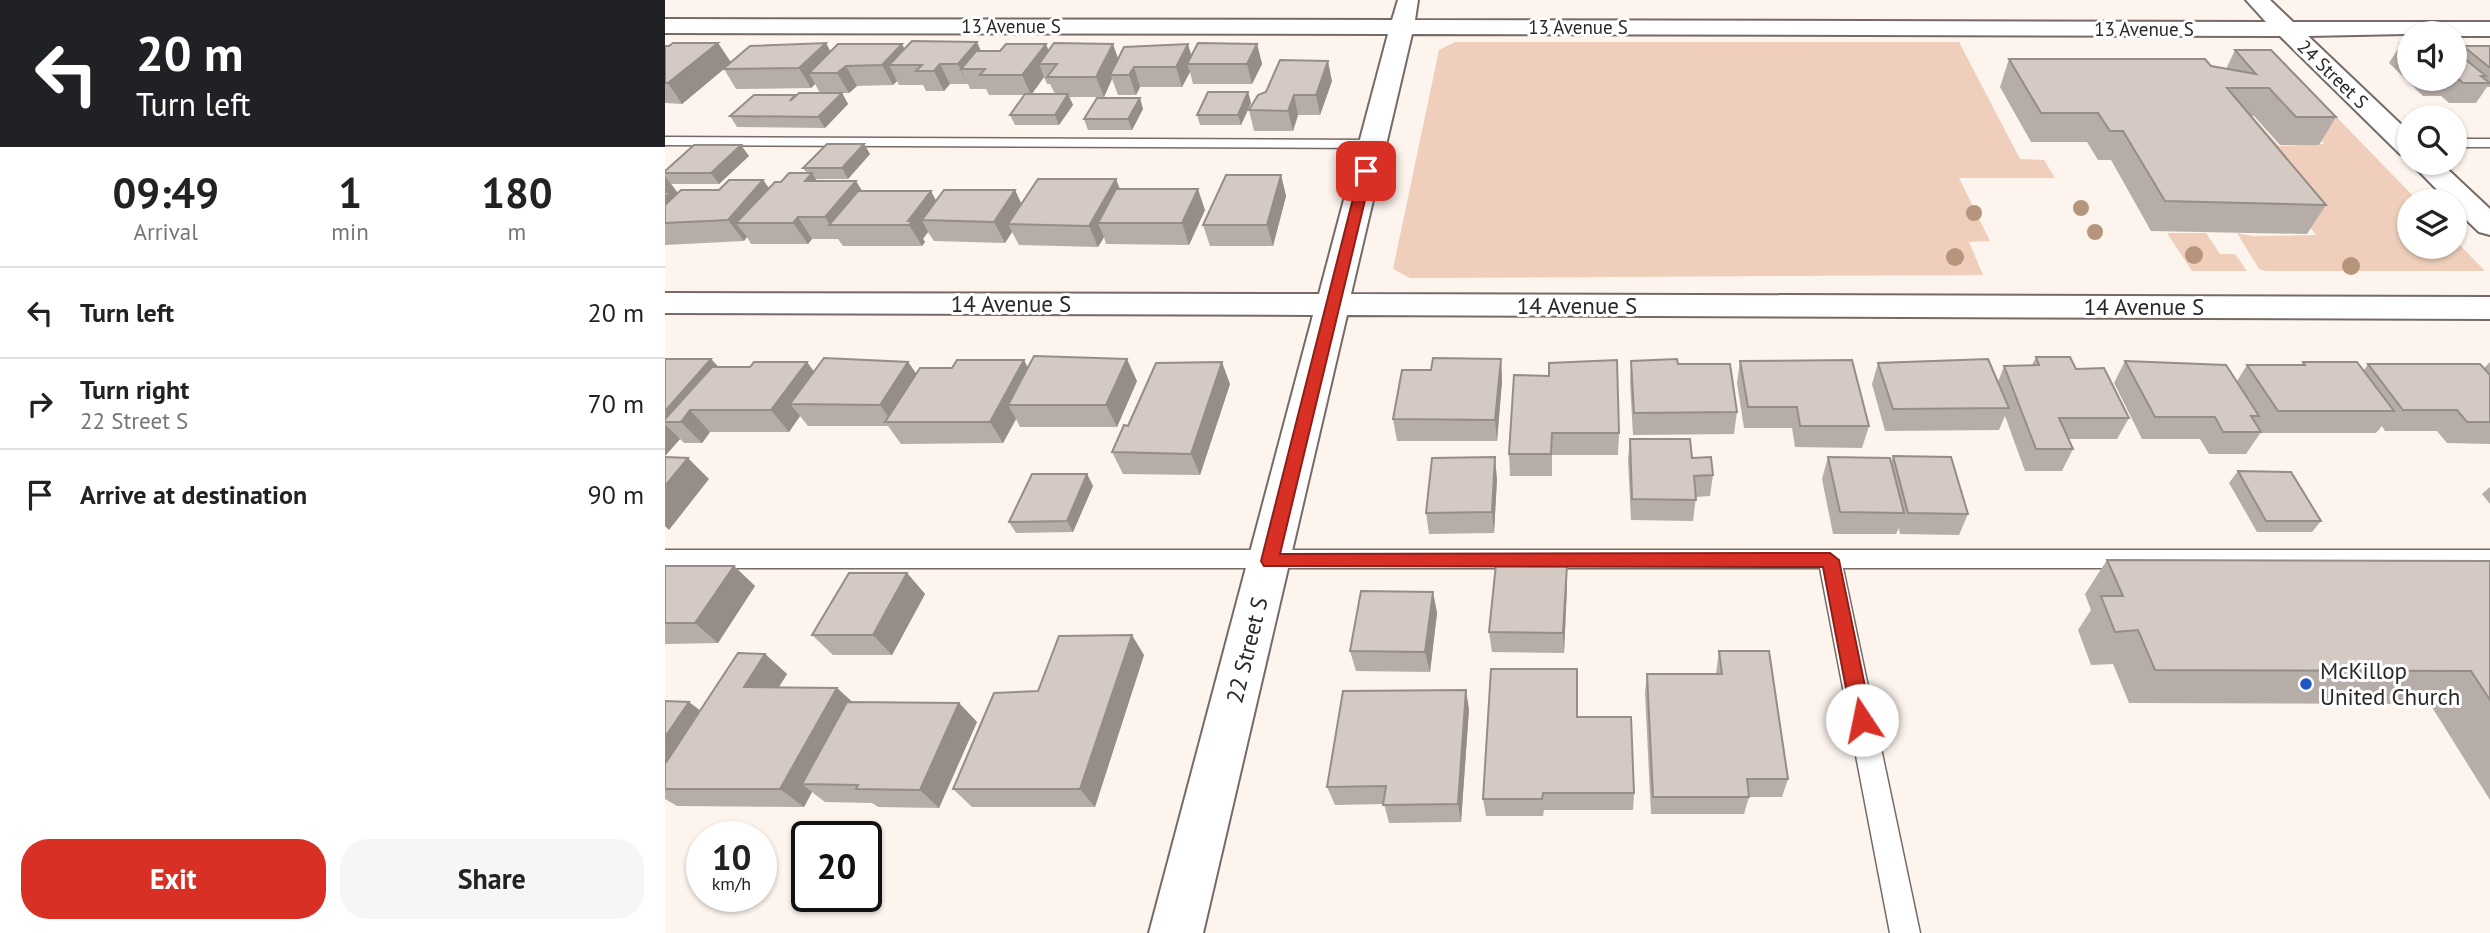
<!DOCTYPE html>
<style>
body{margin:0;font-family:"PT Sans",sans-serif;background:#f6f6f6;color:#222;height:100vh;display:flex;flex-direction:column;font-size:26px;white-space:nowrap}
*{box-sizing:border-box;margin:0}
p{font-size:23px;color:#767676}
.icon{flex:none;width:38px;height:38px;fill:none;stroke:currentColor;stroke-width:2;stroke-linecap:round;stroke-linejoin:round}
.map{position:relative;flex:1;overflow:hidden}
.drawer{display:flex;flex-direction:column;background:#fff;width:665px}
.drawer>*{flex:none}
.guide{background:#202124;color:#fff;overflow:hidden}
.buttons{position:absolute;left:1732px;top:21px;display:grid;gap:14px}
.buttons a{display:grid;place-items:center;width:70px;height:70px;border-radius:50%;background:#fff;box-shadow:0 2px 5px #0004;font-size:35px}
.speed{position:absolute;left:21px;top:821px;display:flex;gap:14px;font-size:35px;font-weight:700;text-align:center}
.speed>*{display:grid;place-content:center;width:91px;height:91px;border-radius:50%;background:#fff;box-shadow:0 2px 5px #0004;line-height:1}
.speed small{font-size:18px;font-weight:400}
.speed .limit{border:4px solid #111;border-radius:10px;background:#fff;color:#111}
.pin{position:absolute;display:grid;place-items:center;width:60px;height:60px;color:#fff;margin:-30px;border-radius:14px;box-shadow:0 4px 10px #0006}
.me{position:absolute;width:77px;margin:-38px;rotate:349deg;stroke-linejoin:round;filter:drop-shadow(0 0 5px #0008)}
.turn{display:flex;align-items:center;gap:24px;height:147px;padding:0 21px;font-size:32px}
.turn .icon{width:91px;height:91px;stroke-width:2.5}
.turn b{display:block;font-size:49px;line-height:60px}
.eta{display:flex;justify-content:space-evenly;align-items:center;height:119px;text-align:center}
.eta b{font-size:42px;font-weight:600;line-height:49px}
.primary-button{display:flex;gap:14px;margin-top:auto;padding:14px 21px}
.primary-button a{flex:1;height:80px;border-radius:28px;background:#d93025;color:#fff;font-size:28px;font-weight:600;line-height:80px;text-align:center}
.primary-button a+a{background:#f6f6f6;color:#222}
ul{padding:0;list-style:none}
li{display:flex;align-items:center;gap:21px;height:91px;padding:0 21px;border-top:2px solid #e0e0e0}
li div{flex:1}
li b{display:block;font-size:26px}
li em{font-style:normal}
main{display:flex;flex:1;min-height:0}
.map>svg:first-child{display:block}
.green{fill:#efcfbc}
.lines{fill:none;stroke-linecap:round;stroke-linejoin:round}
.service-casing{stroke:#756a65;stroke-width:3}
.minor-casing{stroke:#756a65;stroke-width:4}
.service{fill:#fff;fill-rule:evenodd}
.minor{fill:#fff;fill-rule:evenodd}
.tree{fill:#b7957d}
.wall{fill:#b7ada8;fill-rule:evenodd}
.shaded-wall{fill:#958d88}
.building{fill:#d5c9c3;stroke:#958d88;stroke-width:2}
.route{fill:#d93025;stroke:#8d1f18;stroke-width:2}
.poi-dot{fill:#1f55c2;stroke:#fff;stroke-width:2.5}
.labels{text-anchor:middle;stroke-width:6;stroke-linejoin:round;paint-order:stroke}
.far-street-label{font-size:19px;fill:#2b2725;stroke:#fff}
.street-label{font-size:23px;fill:#2b2725;stroke:#fff}
.poi-label{font-size:23px;fill:#2b2725;stroke:#fff;text-anchor:start}
</style>
<main>
<section class="drawer">
<div class="guide">
<div class="turn"><svg class="icon" aria-label="left" viewBox="0 0 24 24"><path d="M17 20v-9H6M10 6l-5 5 5 5"/></svg><div><b>20 m</b>Turn left</div></div>
</div>
<div class="eta">
<div><b>09:49</b><p>Arrival</p></div>
<div><b>1</b><p>min</p></div>
<div><b>180</b><p>m</p></div>
</div>
<ul>
<li><svg class="icon" aria-label="left" viewBox="0 0 24 24"><path d="M17 20v-9H6M10 6l-5 5 5 5"/></svg><div><b>Turn left</b></div><em>20 m</em></li>
<li><svg class="icon" aria-label="right" viewBox="0 0 24 24"><path d="M7 20v-9h11M14 6l5 5-5 5"/></svg><div><b>Turn right</b><p>22 Street S</p></div><em>70 m</em></li>
<li><svg class="icon" aria-label="arrive" viewBox="0 0 24 24"><path d="M6 21V4h12l-3 4 3 4H6"/></svg><div><b>Arrive at destination</b></div><em>90 m</em></li>
</ul>
<div class="primary-button"><a>Exit</a><a>Share</a></div>
</section>
<div class="map">
<svg width="1825" height="933" viewBox="0 0 1825 933">
<rect width="100%" height="100%" fill="#fdf4ee"/>
<path class="green" d="M790,42H1294L1355,159L1379,160L1390,178H1294L1325,241L1304,242L1318,275L745,278L728,269L774,50Z
M1622,66L1753,201H1745V247H1790V240L1820,271H1601L1594,269L1572,233L1588,236L1651,235L1563,127L1571,117H1588L1614,146L1659,144L1595,73Z
M1502,233H1541L1555,254H1570L1582,271H1527Z"/>
<g class="lines">
<defs>
<path id="service" d="M0,137L708,140L715,144L708,148L0,145Z
M1790,139H1825V147H1790Z
M0,550H1825V568H1178L1255,933H1225L1155,568H0Z"/>
<path id="minor" d="M733,0H753L750,20L1601,22L1581,0H1605L1628,22H1825V36H1790V33L1643,36L1745,133V156L1735,154L1615,36L747,34L686,294L1825,297V319L682,315L538,933H484L648,315L0,313V293L654,294L723,34L0,33V19L727,20Z
M1746,163H1776L1825,209V235L1814,232L1790,209V201H1783Z"/>
</defs>
<use href="#service" class="service-casing"/>
<use href="#minor" class="minor-casing"/>
<use href="#service" class="service"/>
<use href="#minor" class="minor"/>
</g>
<g class="tree">
<circle cx="1416" cy="208" r="8"/>
<circle cx="1309" cy="213" r="8"/>
<circle cx="1430" cy="232" r="8"/>
<circle cx="1529" cy="255" r="9"/>
<circle cx="1290" cy="257" r="9"/>
<circle cx="1686" cy="266" r="9"/>
</g>
<path class="wall" d="M53,43L66,62L237,44L239,48L316,51H384L453,59L527,56L592,44L597,64L587,84H528L525,72L517,87H475L471,95H453L447,79L439,97H404L408,105L394,125H350L345,115L359,95H324L321,89H305L303,84H285L279,91H261L258,85H234L232,81L228,85L192,86L184,93H155L150,84L146,88L71,89L59,69L17,104L0,103V46ZM379,77L382,84H385L390,94H367Z
M1736,44H1745V79H1790V51L1793,53L1798,46H1825V87H1822L1811,103H1784L1776,96H1758L1724,63Z
M1570,50L1671,117L1654,145H1615L1589,116H1586L1661,205L1642,234L1486,231L1446,160H1433L1422,142H1366L1335,87L1344,59L1546,66L1561,69Z
M667,81L655,115H633L628,131H589L584,110Z
M583,92L586,103L576,125H535L532,115Z
M177,93L183,104L160,128L72,127L65,116L130,95L131,96Z
M478,109L467,130H423L419,119Z
M199,144L205,154L183,179H151L152,181L197,191H266L271,201L350,190L356,203L455,189L540,210L524,245L441,244L439,237L433,247L354,245L347,232L340,243L269,241L263,232L258,239L260,242L257,246H178L173,239H147L143,244H86L82,237L79,241L0,245V176L13,193L54,190L98,180L104,188L116,182L142,173L138,168Z
M84,156L54,184H6L0,176V171Z
M616,175L621,196L608,246H545L538,225Z
M1371,357L1411,369L1464,418L1452,439H1404L1408,449L1397,471H1360L1340,416L1334,430L1220,431L1207,384L1213,363L1333,382L1339,366L1367,365Z
M0,359H46L54,367H85L142,362L149,372L243,362L251,374L287,368L359,360L363,368L472,381L452,427H355L351,419L338,443L236,444L223,426H143L135,416L124,432H45L37,443H19L15,439L0,456Z
M836,359L837,381L832,441H732L728,419L766,370Z
M966,361L1013,364L1072,412L1069,434L968,435L965,383Z
M1075,361L1204,426L1197,448L1130,447L1127,428H1079L1072,383Z
M1460,361L1572,381L1582,365H1636L1638,362L1699,370L1703,364L1819,368L1825,362V444L1782,443L1772,431H1720L1717,426L1711,433H1597L1590,422L1596,432L1581,454H1544L1535,439H1477L1449,383Z
M884,376L954,433L953,455H887V476H845L844,454Z
M565,384L535,475L458,474L447,452L463,426Z
M965,439L1027,458L1048,475L1045,496L1031,497L1028,521L966,520L963,460Z
M1228,456L1303,514L1294,535L1235,534L1234,528L1231,534H1168L1157,479L1163,457L1226,463Z
M1573,471L1656,521L1647,532H1592L1564,483Z
M422,474L428,486L408,532L351,533L344,522Z
M832,479L829,533L764,534L761,513Z
M1825,487V504L1817,494Z
M1442,560L1825,561V800L1765,704L1464,703L1448,664L1426,665L1413,630L1426,610L1420,594Z
M0,566H69L90,586L53,643L0,644Z
M242,573L260,594L227,655H168L147,635Z
M902,586L899,653L827,652L824,632Z
M768,592L772,613L765,672L691,671L685,651Z
M1054,651L1123,779L1117,797H1084L1079,814H986L980,693L982,674H1051Z
M100,654L122,674L114,687L172,688L187,702L294,703L312,722L274,808L213,807L207,803L160,802L147,792L139,807L12,806L0,799V701L35,710Z
M479,655L430,807H307L288,789L373,691Z
M804,709L796,822L724,823L719,804L670,805L662,787Z
M912,717L969,793L968,810H879L878,816H821L818,799Z"/>
<path class="shaded-wall" d="M312,42L321,62L296,69L302,84L293,64Z
M53,43L66,63L17,104L3,83Z
M161,43L172,63L144,73L150,84L146,88L134,68Z
M237,44L247,64L224,65L232,81L228,85L217,65Z
M381,44L389,64H374L379,77L366,95L357,75Z
M448,44L455,64L445,75L447,79L439,97L431,77Z
M523,44L529,64H522L525,72L517,87L511,67Z
M592,44L597,64L587,84L582,64Z
M663,61L667,81L655,115L651,95Z
M275,64L285,84L279,91L269,71Z
M181,66L192,86L184,93L172,73Z
M469,67L475,87L471,95L464,75Z
M583,92L586,103L576,125L573,115Z
M177,93L183,104L160,128L153,117Z
M403,94L408,105L394,125L390,115Z
M629,95L633,115L628,131L623,111Z
M475,98L478,109L467,130L463,119Z
M199,144L205,154L183,179L177,168Z
M76,145L84,156L54,184L46,173Z
M147,173L160,194L140,181Z
M616,175L621,196L608,246L602,225Z
M0,176L15,196L0,223Z
M451,179L459,200L433,223L439,237L433,247L424,226Z
M98,180L113,201L71,223L82,237L79,241L63,220Z
M191,181L204,202L165,225L160,217Z
M533,189L540,210L524,245L517,223Z
M350,190L360,212L343,224L347,232L340,243L329,222Z
M266,191L277,212L257,220L263,232L258,239L260,242L257,246L244,225L243,221Z
M133,217L147,239L143,244L128,223Z
M46,359L65,381L25,410L45,432L37,443L16,422H0V411Z
M462,359L472,381L452,427L441,405Z
M836,359L837,381L832,441L830,420Z
M359,360L370,382L343,405L351,419L338,443L325,422Z
M142,362L158,384L125,404L135,416L124,432L106,410Z
M243,362L258,383L227,422L215,405Z
M557,362L565,384L535,475L526,454Z
M0,424L15,439L0,456Z
M830,457L832,479L829,533L827,512Z
M23,458L44,479L4,530L0,526V486Z
M422,474L428,486L408,532L402,521Z
M902,565V586L899,653L898,633Z
M69,566L90,586L53,643L30,623Z
M242,573L260,594L227,655L208,635Z
M768,592L772,613L765,672L760,652Z
M467,635L479,655L430,807L415,789Z
M100,654L122,674L102,706L79,687Z
M172,688L193,707L137,784L147,792L139,807L115,789Z
M801,690L804,709L796,822L793,804Z
M24,702L49,721L0,789V737Z
M294,703L312,722L274,808L255,790Z"/>
<path class="building" d="M247,41L312,42L293,64H275L269,71H251L257,65H224Z
M8,43H53L3,83H0V46H4Z
M161,43L134,68L58,69L85,46Z
M389,43L448,44L431,77H382L392,64H374Z
M533,43L592,44L582,64H522Z
M173,44H237L217,65L181,66L172,73H144Z
M341,44H381L357,75H315L320,69H296L311,51H335Z
M523,44L511,67H469L464,75H445L459,47Z
M1736,44H1745V51Z
M1798,46H1825V67H1824Z
M1570,50H1606L1671,117H1631L1604,88H1562L1661,205L1500,201L1458,131H1445L1433,113H1376L1344,59H1540L1546,66L1591,74Z
M1790,51L1821,76H1816L1825,83H1798L1790,76Z
M615,60L663,61L651,95H629L623,111L584,110L593,95L601,92Z
M543,92H583L573,115H532Z
M134,93H177L153,117L65,116L89,95H130L125,101Z
M360,94H403L390,115H345Z
M432,98H475L463,119H419Z
M162,144H199L177,168H138Z
M29,145H76L46,173H0V171Z
M124,173H147L140,181H191L160,217H133L128,223H71L110,182H116Z
M561,175H616L602,225H538Z
M373,179H451L424,226L343,224Z
M64,180H98L63,220L0,223V205L16,190H54Z
M451,189H533L517,223H433Z
M279,190H350L329,222L257,220Z
M193,191H266L243,221H248L244,225H164Z
M0,192H6L0,197Z
M369,356L462,359L441,405H343Z
M1371,357H1405L1411,369L1439,368L1464,418H1394L1408,449H1371L1339,366L1374,365Z
M159,358L243,362L215,405L125,404Z
M768,358L836,359L830,420L728,419L737,370H766Z
M0,359H46L0,411Z
M1012,359L1013,364H1065L1072,412L969,413L966,361Z
M1323,359L1344,408L1228,409L1213,363Z
M292,360H359L325,422H220L255,368H287Z
M952,360L954,433H887L886,454H844L849,375L884,376V363Z
M1187,360L1204,426H1135L1132,407H1083L1075,361Z
M1460,361L1561,365L1594,416H1586L1596,432H1558L1550,417H1490Z
M89,362H142L106,410H25L16,422H0V419L47,367H85Z
M557,362L526,454L447,452L459,425L463,426L491,363Z
M1638,362H1692L1729,411H1613L1582,365H1640Z
M1703,364H1815L1825,375V422H1802L1792,410H1738Z
M965,439H1025L1027,458L1046,457L1048,475L1029,476L1031,500L967,499Z
M1228,456L1286,457L1303,514L1243,513Z
M0,457L23,458L0,486Z
M830,457L827,512L761,513L767,458Z
M1163,457L1225,458L1239,513L1175,512Z
M1573,471L1626,472L1656,521H1601Z
M367,474H422L402,521L344,522Z
M1442,560L1825,561V700L1806,671L1490,670L1473,630L1450,632L1436,596H1458Z
M831,564L902,565L898,633L824,632Z
M0,566H69L30,623H0Z
M184,573H242L208,635H147Z
M696,591L768,592L760,652L685,651Z
M467,635L415,789H288L329,693L373,691L394,636Z
M1054,651H1104L1123,779H1082L1084,797H988L982,674H1057Z
M73,653L100,654L79,687L172,688L115,789H0V764Z
M826,669H912V717H966L969,793H878L877,799H818Z
M801,690L793,804L718,805L721,786L662,787L678,691Z
M0,701L24,702L0,737Z
M182,702L294,703L255,790L191,789L193,785L137,784Z"/>
<path class="route" d="M701,167L707,171L615,554L1165,553L1174,560L1207,720L1204,726L1197,729L1190,726L1187,720L1158,567L599,566L596,561L695,171Z"/>
<circle class="poi-dot" cx="1641" cy="684" r="7"/>
<g class="labels">
<g class="far-street-label">
<text x="346" y="33">13 Avenue S</text>
<text x="913" y="34">13 Avenue S</text>
<text x="1479" y="36">13 Avenue S</text>
<text transform="translate(1668 74) rotate(44)" y="7">24 Street S</text>
</g>
<g class="street-label">
<text x="346" y="312">14 Avenue S</text>
<text x="912" y="314">14 Avenue S</text>
<text x="1479" y="315">14 Avenue S</text>
<text transform="translate(582 650) rotate(-76)" y="8">22 Street S</text>
</g>
<g class="poi-label">
<text x="1655" y="679">McKillop<tspan x="1655" dy="26">United Church</tspan></text>
</g>
</g>
</svg>
<div class="buttons">
<a><svg class="icon" aria-label="sound" viewBox="0 0 24 24"><path d="M4 9h4l5-4v14l-5-4H4zM17 9q2 3 0 6"/></svg></a>
<a><svg class="icon" aria-label="search" viewBox="0 0 24 24"><circle cx="10" cy="10" r="6"/><path d="M15 15l6 6"/></svg></a>
<a><svg class="icon" aria-label="layers" viewBox="0 0 24 24"><path d="M12 4l9 5-9 5-9-5zM3 14l9 5 9-5"/></svg></a>
</div>
<div class="speed"><div>10<small>km/h</small></div><div class="limit">20</div></div>
<div class="pin" style="left:701px;top:171px;background:#d93025"><svg class="icon" aria-label="arrive" viewBox="0 0 24 24"><path d="M6 21V4h12l-3 4 3 4H6"/></svg></div>
<svg class="me" style="left:1197px;top:720px" viewBox="-20 -20 40 40"><circle r="19" fill="#fff"/><path d="M0-13L10 11 0 6-10 11z" fill="#d93025"/></svg>
</div>
</main>
